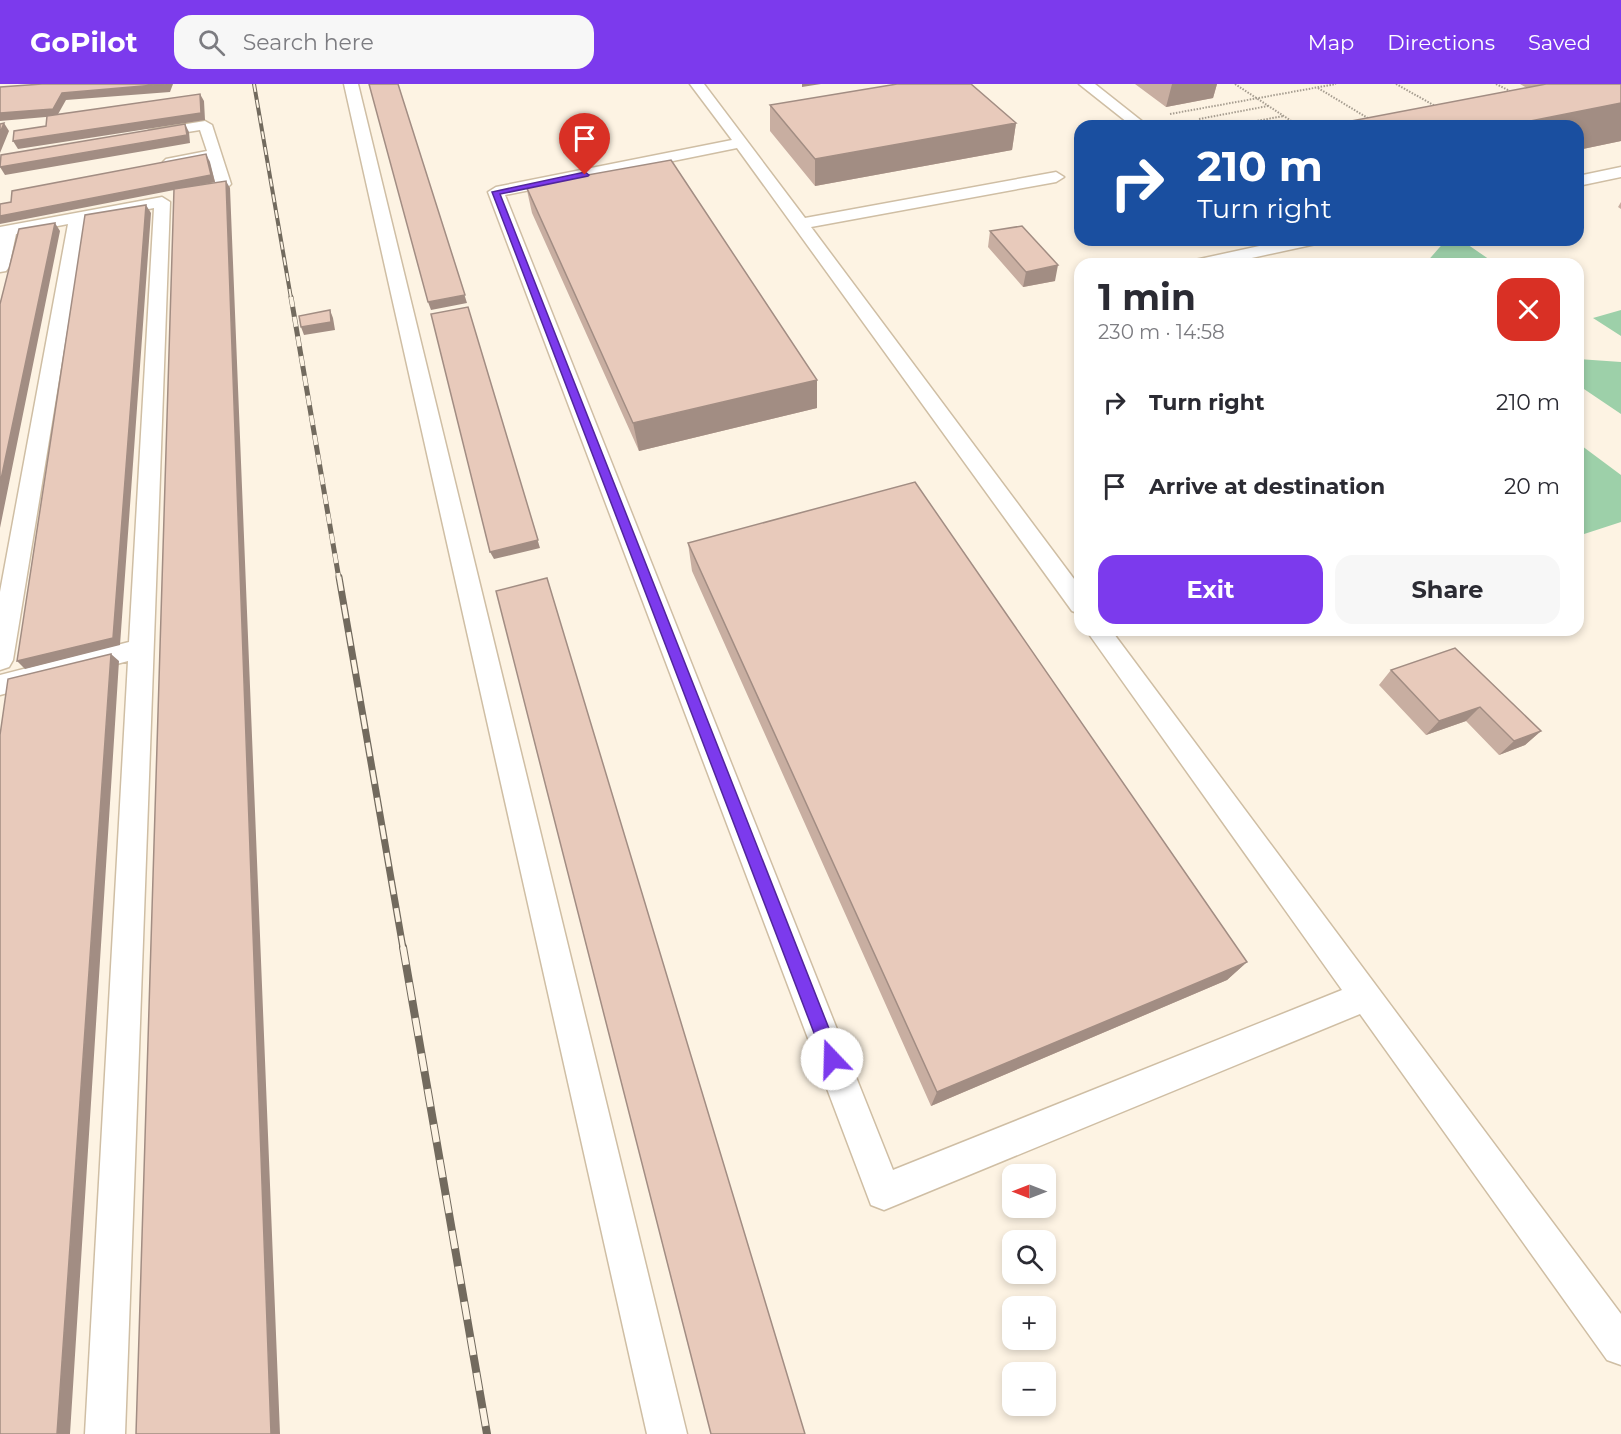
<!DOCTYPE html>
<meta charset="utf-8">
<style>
body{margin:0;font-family:Montserrat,sans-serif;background:#f7f7f7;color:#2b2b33;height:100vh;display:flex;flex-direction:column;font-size:22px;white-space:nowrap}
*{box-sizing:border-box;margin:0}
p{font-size:20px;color:#7c7c81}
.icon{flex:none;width:33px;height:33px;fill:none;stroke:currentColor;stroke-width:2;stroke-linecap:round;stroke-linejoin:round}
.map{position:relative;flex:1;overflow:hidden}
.details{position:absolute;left:1074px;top:174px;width:510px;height:378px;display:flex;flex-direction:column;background:#fff;border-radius:18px;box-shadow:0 3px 9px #0003}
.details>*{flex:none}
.guide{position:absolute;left:1074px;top:36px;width:510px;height:126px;border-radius:18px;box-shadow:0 3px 9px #0003;background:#1a4fa0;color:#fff;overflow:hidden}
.needle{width:39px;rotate:270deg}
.tools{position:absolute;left:1002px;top:1080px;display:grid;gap:12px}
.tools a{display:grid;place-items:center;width:54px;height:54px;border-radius:12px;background:#fff;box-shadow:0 3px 9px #0003;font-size:30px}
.pin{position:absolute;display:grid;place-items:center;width:51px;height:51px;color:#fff;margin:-62px -26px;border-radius:50% 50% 50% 0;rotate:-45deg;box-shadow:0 0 6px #0007}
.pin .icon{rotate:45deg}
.me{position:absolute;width:66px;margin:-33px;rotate:339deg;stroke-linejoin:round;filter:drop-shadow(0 0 4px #0008)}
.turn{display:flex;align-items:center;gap:21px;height:126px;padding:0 24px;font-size:27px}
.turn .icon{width:78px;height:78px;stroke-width:2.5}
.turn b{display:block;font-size:42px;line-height:51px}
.round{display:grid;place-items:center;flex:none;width:63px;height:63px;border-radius:18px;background:#f7f7f7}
.summary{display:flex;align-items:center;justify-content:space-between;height:102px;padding:0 24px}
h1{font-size:36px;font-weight:700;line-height:45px}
.action{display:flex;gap:12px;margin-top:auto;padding:12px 24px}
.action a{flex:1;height:69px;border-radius:18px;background:#7c3aed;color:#fff;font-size:24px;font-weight:700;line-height:69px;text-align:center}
.action a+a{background:#f7f7f7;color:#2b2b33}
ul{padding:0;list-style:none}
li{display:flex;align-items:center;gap:18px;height:84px;padding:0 24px}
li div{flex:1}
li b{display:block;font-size:22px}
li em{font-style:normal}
header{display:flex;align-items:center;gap:36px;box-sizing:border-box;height:84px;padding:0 30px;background:#7c3aed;color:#fff}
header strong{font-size:28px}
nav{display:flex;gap:33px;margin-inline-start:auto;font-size:21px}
.search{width:420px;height:54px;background:#f7f7f7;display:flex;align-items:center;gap:15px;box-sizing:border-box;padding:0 21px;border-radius:18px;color:#7c7c81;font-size:22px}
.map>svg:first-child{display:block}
.green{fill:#9dd0a9}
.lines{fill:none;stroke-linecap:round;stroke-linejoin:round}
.service-casing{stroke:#cfbea4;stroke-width:3}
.path{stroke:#a69d90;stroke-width:2;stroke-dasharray:1.5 1.5;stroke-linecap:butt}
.service{fill:#fff;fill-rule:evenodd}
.rail-far3-casing{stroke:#726a5e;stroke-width:4}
.rail-far2-casing{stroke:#726a5e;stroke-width:5}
.rail-far1-casing{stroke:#726a5e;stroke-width:7}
.rail-casing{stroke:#726a5e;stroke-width:8}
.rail-far3{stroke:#fdf3e3;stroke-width:2;stroke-dasharray:8;stroke-linecap:butt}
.rail-far2{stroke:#fdf3e3;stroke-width:4;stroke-dasharray:10;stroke-linecap:butt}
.rail-far1{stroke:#fdf3e3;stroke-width:4.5;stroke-dasharray:14;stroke-linecap:butt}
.rail{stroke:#fdf3e3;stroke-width:6;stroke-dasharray:18;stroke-linecap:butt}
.wall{fill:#c8aea1}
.shaded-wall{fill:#a28d83}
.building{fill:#e8cabb;stroke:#a28d83;stroke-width:1.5}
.route{fill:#7c3aed;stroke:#51269a;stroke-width:1.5}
</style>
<header>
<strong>GoPilot</strong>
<div class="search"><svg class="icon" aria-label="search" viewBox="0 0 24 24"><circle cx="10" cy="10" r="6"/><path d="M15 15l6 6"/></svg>Search here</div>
<nav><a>Map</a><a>Directions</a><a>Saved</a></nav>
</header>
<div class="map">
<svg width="1621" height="1350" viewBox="0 0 1621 1350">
<rect width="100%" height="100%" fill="#fdf3e3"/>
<path class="green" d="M1446,156H1461L1496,180H1425Z
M1621,226V252L1593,234Z
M1578,275L1621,278V330L1578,301Z
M1578,359L1621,391V438L1578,452Z"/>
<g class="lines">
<defs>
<path id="service" d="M344,0H358L687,1350H647Z
M690,0H704L805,134L1056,88L1064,93L1056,98L811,143L1080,503V530L1072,527L737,64L505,111L893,1086L1342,906L1086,546H1111L1621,1230V1281L1607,1276L1360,930L884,1126L871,1121L488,108L496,103L732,56Z
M1079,0H1095L1148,42H1132Z
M205,37L212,41L231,100L228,103L192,114L186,112L184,109L186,106L215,98L209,76L171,83L163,78L166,75L207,67L200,46L150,54L143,50L150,46Z
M1621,83V93L1578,102V92Z
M162,113L170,118L125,1350H85L128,577L0,611V591L129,558L154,124L85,137L13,576L9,583L0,586V508L68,140L16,150L9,183L6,187L0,188V143Z
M1287,156H1318L1316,160L1224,180H1192L1195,176Z"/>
</defs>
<use href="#service" class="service-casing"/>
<path class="path" d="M1235,0L1299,42
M1396,0L1437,23
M1496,0L1514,9
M1318,4L1371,36
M1170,30L1336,0
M1199,35L1268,22
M1228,42L1284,32"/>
<use href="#service" class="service"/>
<defs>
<path id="rail-far3" d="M254,0L291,214"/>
<path id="rail-far2" d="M291,213L339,495"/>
<path id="rail-far1" d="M339,493L403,864"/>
<path id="rail" d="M403,863L487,1350"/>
</defs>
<use href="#rail-far3" class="rail-far3-casing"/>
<use href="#rail-far2" class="rail-far2-casing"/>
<use href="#rail-far1" class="rail-far1-casing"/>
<use href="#rail" class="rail-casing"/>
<use href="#rail-far3" class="rail-far3"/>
<use href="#rail-far2" class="rail-far2"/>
<use href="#rail-far1" class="rail-far1"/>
<use href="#rail" class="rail"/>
</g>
<path class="wall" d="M1135,0H1217L1213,14L1166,23Z
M1520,0H1621V57L1578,66V42L1527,4Z
M770,21L1016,39L1012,66L815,102L770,47Z
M526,102L817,296V324L639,367L532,129Z
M1621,118V125L1618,123Z
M990,147L1055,197L1023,203L988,163Z
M688,459L1247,878L1227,896L931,1022L692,487Z
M1391,586L1541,647L1525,661L1499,671L1466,637L1426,651L1379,601Z"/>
<path class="shaded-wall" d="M166,0H173L170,8L66,16L57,32L0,37V29L62,9Z
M398,0L467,219L431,226L428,218Z
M802,0H821L802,3Z
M1172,0H1217L1213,14L1166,23Z
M200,10L204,17L205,36L18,65L13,57Z
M1621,19V57L1578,66V42H1505Z
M4,39L9,47L0,69V49Z
M1016,39L1012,66L815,102V75Z
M185,40L189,48L190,59L5,91L0,83Z
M206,70L210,78L215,98L0,140V132Z
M226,97L230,104L280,1350H271Z
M146,121L151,129L120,561L25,585L17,577Z
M55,139L60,147L0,444V400Z
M1058,181L1055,197L1023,203L1026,188Z
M468,223L540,464L494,475L490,468Z
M330,226L333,234L335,246L304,251L301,243Z
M817,296V324L639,367L633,339Z
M111,570L119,577L70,1350H57Z
M1480,623L1466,637L1426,651L1439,637Z
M1541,647L1525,661L1499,671L1514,657Z
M1247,878L1227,896L931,1022L937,1008Z"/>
<path class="building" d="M42,0H166L62,9L53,25L0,29V3Z
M369,0H398L465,211L428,218Z
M897,0H971L1016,39L815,75L770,21Z
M1546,0H1621V19L1505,42H1325Z
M200,10L201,29L13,57L14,47L46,42L47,32Z
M4,39L0,49V40Z
M185,40L187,51L0,83L1,71Z
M206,70L211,91L0,132V120L11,118L12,107Z
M671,76L817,296L633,339L526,102Z
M226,97L271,1350H136L174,105Z
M146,121L113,554L17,577L85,131Z
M55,139L0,400V220L19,145Z
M1022,142L1058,181L1026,188L990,147Z
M468,223L538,456L490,468L431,230Z
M330,226L331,238L301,243L299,232Z
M915,398L1247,878L937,1008L688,459Z
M547,494L805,1350H711L496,507Z
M1455,564L1541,647L1514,657L1480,623L1439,637L1391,586Z
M111,570L57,1350H0V651L8,595Z"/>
<path class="route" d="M585,88L589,91L588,92L500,110L841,975L838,981L832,983L827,981L824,975L492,108Z"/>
</svg>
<div class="tools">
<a><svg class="needle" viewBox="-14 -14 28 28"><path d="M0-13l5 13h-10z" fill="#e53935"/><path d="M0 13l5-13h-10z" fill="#7c7c81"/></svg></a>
<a><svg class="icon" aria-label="search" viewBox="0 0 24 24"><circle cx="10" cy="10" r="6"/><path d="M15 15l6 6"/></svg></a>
<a>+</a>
<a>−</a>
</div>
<div class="pin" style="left:585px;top:91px;background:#d93025"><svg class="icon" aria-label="arrive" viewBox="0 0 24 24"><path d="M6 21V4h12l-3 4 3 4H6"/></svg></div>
<svg class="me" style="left:832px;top:975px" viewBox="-20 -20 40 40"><circle r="19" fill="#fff"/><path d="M0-13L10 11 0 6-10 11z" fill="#7c3aed"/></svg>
<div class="guide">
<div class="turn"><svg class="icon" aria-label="right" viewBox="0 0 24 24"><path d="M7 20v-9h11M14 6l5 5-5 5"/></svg><div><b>210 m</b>Turn right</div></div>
</div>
<section class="details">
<div class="summary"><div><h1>1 min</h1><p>230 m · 14:58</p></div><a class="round" style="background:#d93025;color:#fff"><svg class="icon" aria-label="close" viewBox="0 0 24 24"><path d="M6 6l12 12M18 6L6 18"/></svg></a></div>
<ul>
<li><svg class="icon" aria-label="right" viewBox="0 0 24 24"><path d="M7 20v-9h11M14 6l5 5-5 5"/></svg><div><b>Turn right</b></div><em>210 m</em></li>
<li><svg class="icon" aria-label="arrive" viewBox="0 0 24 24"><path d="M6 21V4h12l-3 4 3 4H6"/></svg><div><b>Arrive at destination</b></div><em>20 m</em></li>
</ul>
<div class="action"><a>Exit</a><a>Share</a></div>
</section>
</div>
